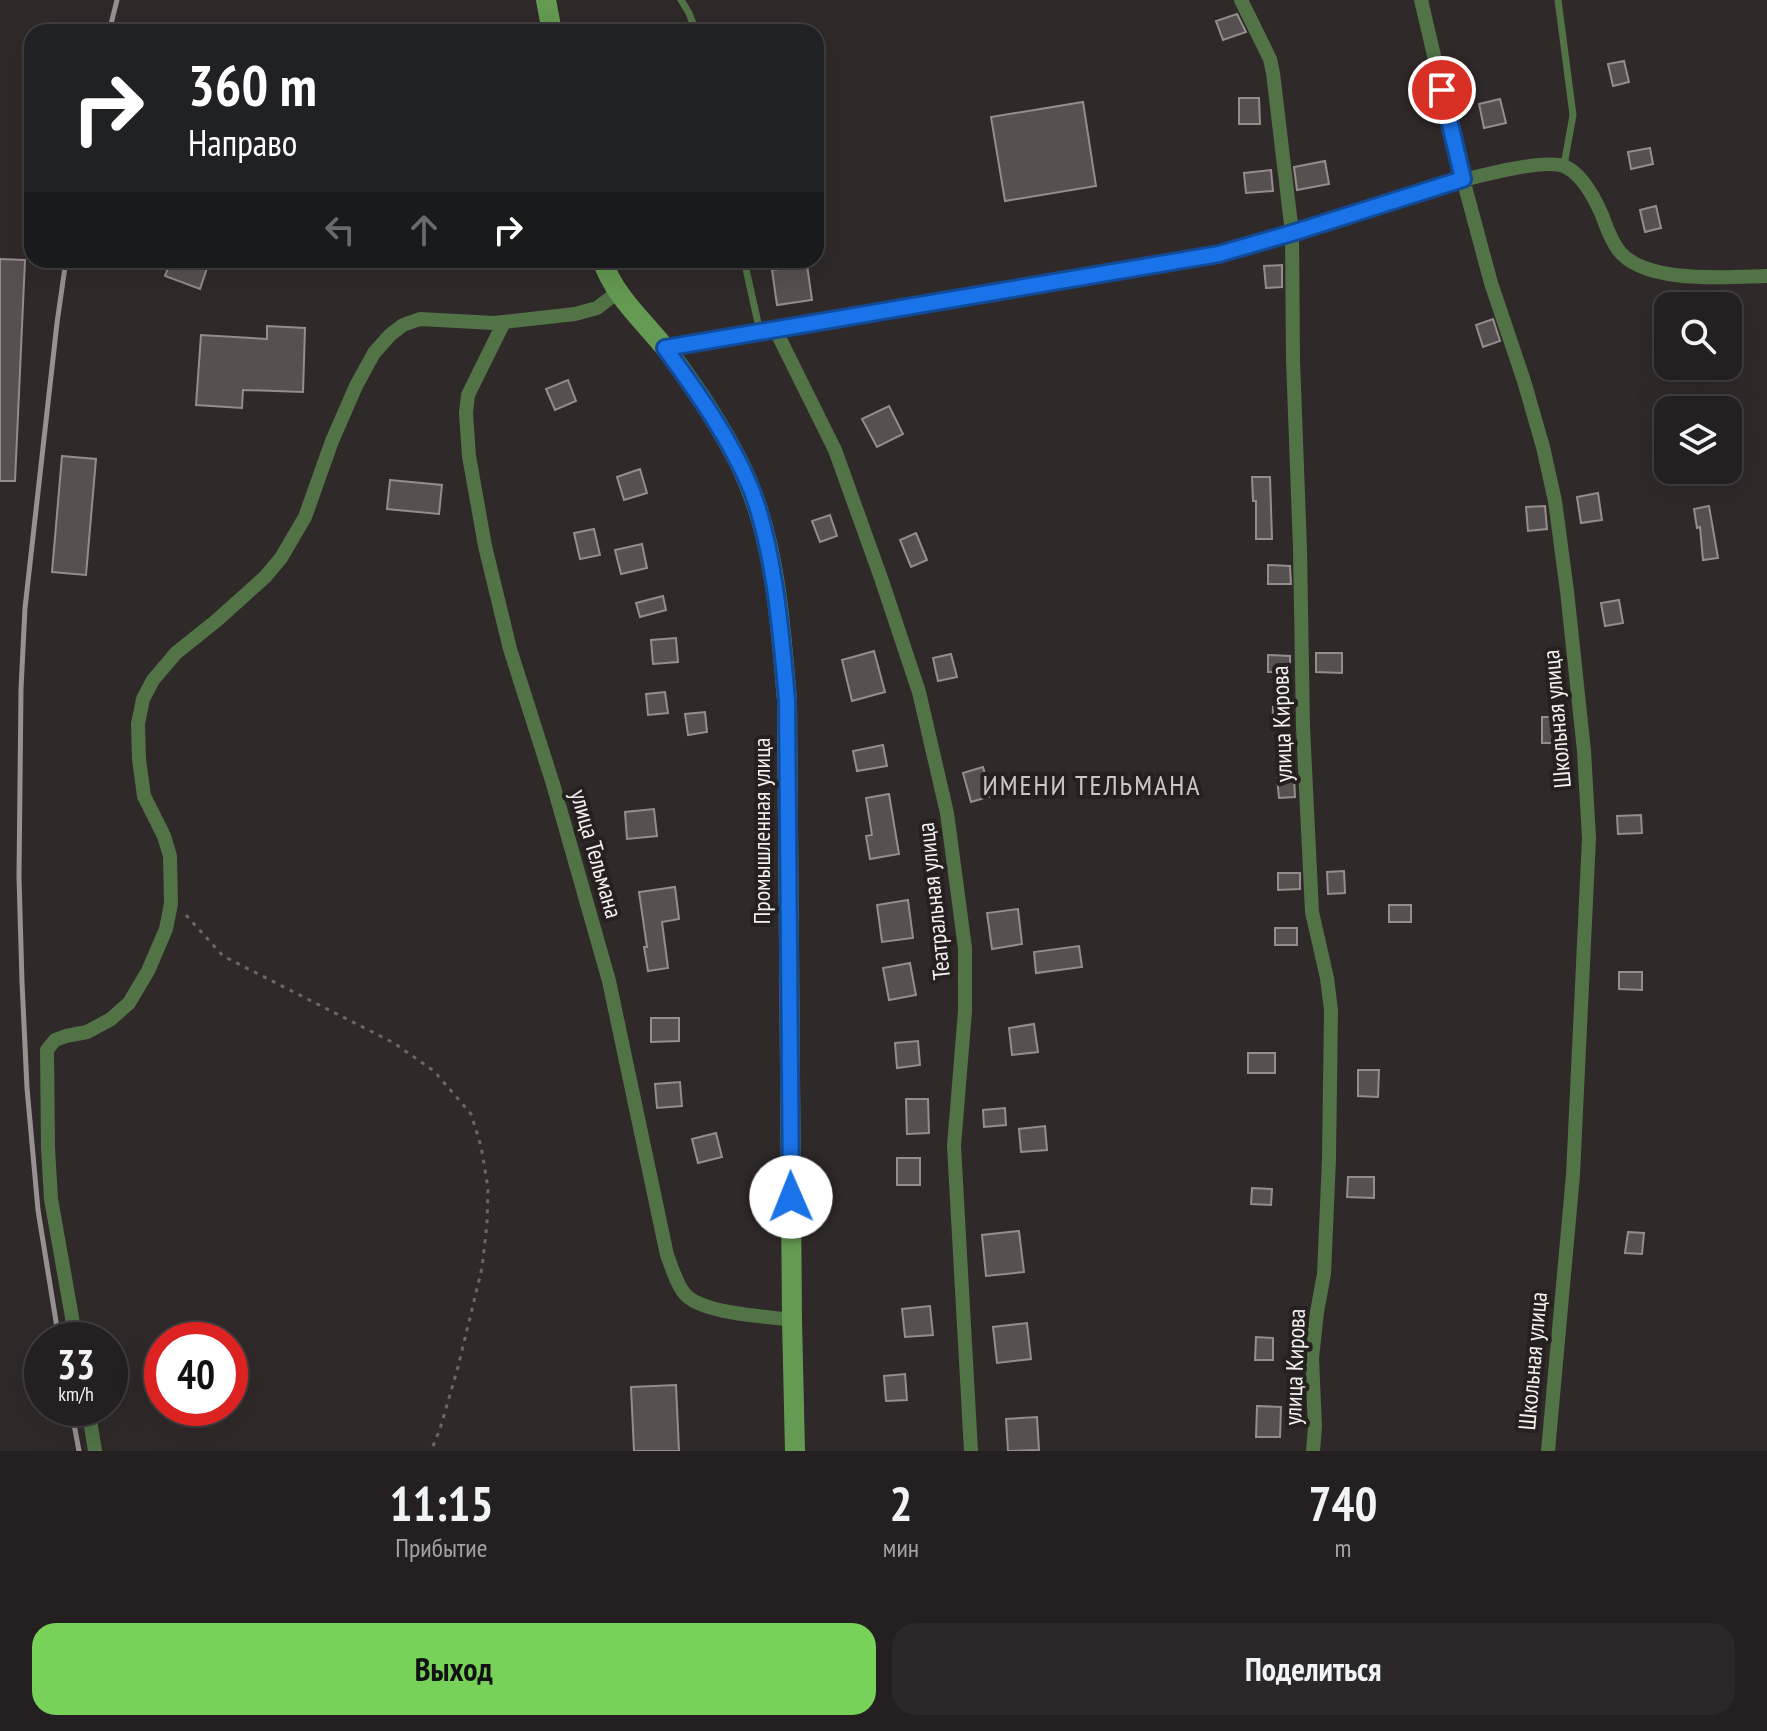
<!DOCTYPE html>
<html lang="ru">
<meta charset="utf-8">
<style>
body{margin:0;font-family:"PT Sans Narrow",sans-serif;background:#2c2729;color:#f1f3f6;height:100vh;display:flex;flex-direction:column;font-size:30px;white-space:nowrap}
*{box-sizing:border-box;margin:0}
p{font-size:26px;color:#a3a2a5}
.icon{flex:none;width:44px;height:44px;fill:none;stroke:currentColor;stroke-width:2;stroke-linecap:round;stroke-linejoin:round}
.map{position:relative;height:1451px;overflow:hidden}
.panel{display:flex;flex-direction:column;background:#241f20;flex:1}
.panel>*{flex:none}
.banner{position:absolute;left:24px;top:24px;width:800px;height:244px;border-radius:24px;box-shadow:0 8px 32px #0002,0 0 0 2px #413d3e;background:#202124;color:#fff;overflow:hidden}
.fabs{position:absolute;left:1654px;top:292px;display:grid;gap:16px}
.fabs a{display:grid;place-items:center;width:88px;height:88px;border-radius:16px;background:#241f20;box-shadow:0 8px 32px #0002,0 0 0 2px #413d3e;font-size:40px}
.speed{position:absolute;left:24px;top:1322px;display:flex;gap:16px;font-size:40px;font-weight:700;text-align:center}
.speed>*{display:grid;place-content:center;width:104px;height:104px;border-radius:50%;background:#241f20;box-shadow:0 8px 32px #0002,0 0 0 2px #413d3e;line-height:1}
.speed small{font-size:20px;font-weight:400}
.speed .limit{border:12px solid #d22;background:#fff;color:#111}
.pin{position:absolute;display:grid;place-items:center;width:68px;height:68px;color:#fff;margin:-34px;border:4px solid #fff;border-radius:50%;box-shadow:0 2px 8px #0007}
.me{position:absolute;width:88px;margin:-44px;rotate:359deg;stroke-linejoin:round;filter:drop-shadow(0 0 6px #0008)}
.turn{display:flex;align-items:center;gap:28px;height:168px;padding:0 32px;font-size:36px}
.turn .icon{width:104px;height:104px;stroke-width:2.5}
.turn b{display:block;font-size:56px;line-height:68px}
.lanes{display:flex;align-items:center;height:76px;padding:0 32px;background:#0003;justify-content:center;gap:40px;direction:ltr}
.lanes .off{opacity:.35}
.eta{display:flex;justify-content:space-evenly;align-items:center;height:136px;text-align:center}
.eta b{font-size:48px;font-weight:800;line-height:56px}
.cta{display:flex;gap:16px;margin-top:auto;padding:16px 32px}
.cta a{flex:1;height:92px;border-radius:24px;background:#78d158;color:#111;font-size:32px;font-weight:800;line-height:92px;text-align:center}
.cta a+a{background:#2c2729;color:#f1f3f6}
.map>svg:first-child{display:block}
.building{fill:#575051;stroke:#948c8d;stroke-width:2}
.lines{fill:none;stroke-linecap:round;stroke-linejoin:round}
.path{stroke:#6c6667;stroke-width:3;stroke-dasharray:4 6;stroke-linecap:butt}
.lane{stroke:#517346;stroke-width:7}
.street{stroke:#517346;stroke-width:14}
.secondary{stroke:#649a52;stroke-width:20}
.rail{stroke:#979192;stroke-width:5}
.route-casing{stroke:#114b97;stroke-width:20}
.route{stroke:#1a73e8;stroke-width:14}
.labels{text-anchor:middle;stroke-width:8;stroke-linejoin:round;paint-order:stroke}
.street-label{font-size:24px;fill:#f5f1f1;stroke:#262021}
.quarter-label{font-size:28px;letter-spacing:2px;fill:#cec5c6;stroke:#262021}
</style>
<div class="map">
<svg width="1767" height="1451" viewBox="0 0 1767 1451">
<rect width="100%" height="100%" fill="#30292a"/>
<path class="building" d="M1237,14L1246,32L1223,40L1216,21Z
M1624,61L1629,82L1613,86L1608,64Z
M1239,98H1259L1260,124H1239Z
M1500,99L1506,123L1484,128L1479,104Z
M1083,102L1096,186L1005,201L991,117Z
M1650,148L1653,164L1631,169L1628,152Z
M1325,161L1329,184L1297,190L1294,167Z
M1271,170L1273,191L1246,193L1244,173Z
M1656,206L1661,228L1645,232L1640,210Z
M0,259L25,260L15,481H0Z
M171,260H184L207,268L200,289L165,276Z
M807,265L812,300L777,305L772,270Z
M1282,265V287L1266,288L1264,266Z
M1493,319L1500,341L1483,347L1476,325Z
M267,326L305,328L303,392L243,390L242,408L196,405L201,335L267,339Z
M568,380L576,401L555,410L546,389Z
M889,406L903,434L877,447L862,419Z
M62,456L96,459L86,575L52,572Z
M640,469L647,493L624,500L617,477Z
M1252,477H1270L1272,539H1256V501H1253Z
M390,480L442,485L439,514L387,509Z
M1598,493L1602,520L1581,523L1577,497Z
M1545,506L1547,529L1528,531L1526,507Z
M1709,506L1718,558L1703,560L1700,527L1697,528L1694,509Z
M830,515L837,536L820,542L812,521Z
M594,529L600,555L580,559L574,533Z
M916,533L927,560L911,567L900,540Z
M642,544L647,568L621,574L615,550Z
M1268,565L1290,566L1291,584H1268Z
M663,596L666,610L640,617L636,603Z
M1619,600L1623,623L1605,626L1601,603Z
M676,638L678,662L653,664L651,640Z
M874,651L885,692L852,701L842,660Z
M1316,653H1342V673L1316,672Z
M951,654L957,677L938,681L933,658Z
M1268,655L1290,656V672H1268Z
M665,692L668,713L648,715L646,694Z
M1273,707H1289V729H1272Z
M705,712L707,732L688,735L685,714Z
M1542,717H1563L1562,743H1542Z
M883,745L887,766L857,771L853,751Z
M983,767L991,796L971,802L963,773Z
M1294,776L1295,797L1279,798L1277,777Z
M889,794L899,854L870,859L866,836L872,835L866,798Z
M654,809L657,836L627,839L625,812Z
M1641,815L1642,833L1618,834L1617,816Z
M1344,871L1345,893L1328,894L1327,872Z
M1278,873H1300V889L1278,890Z
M675,887L679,919L662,922L668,968L648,971L644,947H647L639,892Z
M908,900L913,938L882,942L877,905Z
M1389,905H1411V922H1389Z
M1018,909L1022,944L992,949L987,913Z
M1275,928H1297V945H1275Z
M1079,946L1082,967L1036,973L1034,952Z
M910,963L916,995L889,1000L883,968Z
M1619,972H1642V990L1619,989Z
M651,1018H679V1041L651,1042Z
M1034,1024L1038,1052L1012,1055L1009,1028Z
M918,1041L920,1065L897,1068L895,1043Z
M1248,1053H1275V1073H1248Z
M1358,1070H1379L1378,1097L1358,1096Z
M680,1082L682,1106L657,1108L655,1084Z
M906,1099H928L929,1133L907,1134Z
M1005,1108L1006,1125L984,1127L983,1110Z
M1045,1126L1047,1150L1021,1152L1019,1129Z
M716,1133L722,1157L698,1163L692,1139Z
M897,1158H920V1185H897Z
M1348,1177H1374V1198L1347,1197Z
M1252,1188L1272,1189L1271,1205L1251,1204Z
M1019,1231L1024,1272L986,1276L982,1235Z
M1628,1232L1644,1233L1642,1254L1625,1253Z
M930,1306L933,1335L905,1337L902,1309Z
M1027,1323L1031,1359L997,1363L993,1327Z
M1256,1337L1273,1338V1360H1255Z
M905,1374L907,1400L886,1401L884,1376Z
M676,1385L679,1451H634L631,1387Z
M1257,1406L1281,1407L1280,1437H1256Z
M1037,1417L1039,1450L1008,1451L1006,1419Z"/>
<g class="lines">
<path class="path" d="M186,915L223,956L394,1043L434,1071L471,1114L481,1146L488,1188L487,1224L482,1268L458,1367L440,1429L431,1451"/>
<path class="lane" d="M681,0L689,13L696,32
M1558,0L1573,115L1564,165
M744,260L760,332"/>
<path class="street" d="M1241,0L1270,59L1273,73L1292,233L1293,360L1300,548L1303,727L1312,912L1327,978L1331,1010L1329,1159L1324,1274L1317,1312L1312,1358L1315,1427L1313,1451
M1421,0L1463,179L1491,283L1524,381L1543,447L1555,501L1567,591L1584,751L1589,838L1573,1175L1548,1451
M504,322L468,395L466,413L469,456L485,546L510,649L553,784L609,981L667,1255C672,1267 676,1284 685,1294C702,1314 766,1316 792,1320
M775,329L835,450L881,578L919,692L947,813L965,948V1011L954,1146L971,1451
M665,348L1219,254C1246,246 1274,239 1301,230C1344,217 1533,150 1566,167C1582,175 1595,199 1602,215C1606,226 1610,238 1617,248C1641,285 1728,277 1767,276
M76,1340L51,1199L48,1148L47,1050L55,1040L66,1036L87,1032L111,1019L129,1003L148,971L166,929L171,904L170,856L164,836L144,796L139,759L138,724L143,699L153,680L176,653L216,621L265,577L281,558L305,517L332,441L356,386L374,353L390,335L403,325L420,319L494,323L575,314L597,308L618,292
M88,1408L95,1451"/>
<path class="secondary" d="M546,0L552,32
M602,260C615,297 642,319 666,349C678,364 690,382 701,398C720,427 739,458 751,490C776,553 781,632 787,700L792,1320L795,1451"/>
<path class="rail" d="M109,32L117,0
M59,1340L38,1210L27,1088L22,982L19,877L21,689L25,608L57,323L66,260
M71,1408L79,1451"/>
</g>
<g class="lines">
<defs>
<path id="route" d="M791,1197L787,700C781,634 775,551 751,489C730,438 697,392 665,348L1219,254L1292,233L1463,179L1442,90"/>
</defs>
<use href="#route" class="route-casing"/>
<use href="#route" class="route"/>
</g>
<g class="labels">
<g class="street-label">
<text transform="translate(1557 719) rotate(-95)" y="8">Школьная улица</text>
<text transform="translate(1282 724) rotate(-92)" y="8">улица Кирова</text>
<text transform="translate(762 831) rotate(-90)" y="8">Промышленная улица</text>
<text transform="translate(596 854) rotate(74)" y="8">улица Тельмана</text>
<text transform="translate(934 901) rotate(-96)" y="8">Театральная улица</text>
<text transform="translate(1533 1361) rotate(-85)" y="8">Школьная улица</text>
<text transform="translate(1295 1367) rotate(-88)" y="8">улица Кирова</text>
</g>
<g class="quarter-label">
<text x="1092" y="795">ИМЕНИ ТЕЛЬМАНА</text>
</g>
</g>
</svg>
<div class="fabs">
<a><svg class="icon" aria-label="search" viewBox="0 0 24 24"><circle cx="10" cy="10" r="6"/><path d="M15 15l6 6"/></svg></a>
<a><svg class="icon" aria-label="layers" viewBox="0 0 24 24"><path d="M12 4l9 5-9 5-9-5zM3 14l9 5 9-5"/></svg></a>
</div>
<div class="speed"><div>33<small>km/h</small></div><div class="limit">40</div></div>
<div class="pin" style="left:1442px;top:90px;background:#d93025"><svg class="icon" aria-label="arrive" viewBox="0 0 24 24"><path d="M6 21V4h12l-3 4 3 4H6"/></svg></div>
<svg class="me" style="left:791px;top:1197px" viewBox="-20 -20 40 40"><circle r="19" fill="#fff"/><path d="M0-13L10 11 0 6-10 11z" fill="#1a73e8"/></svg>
<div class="banner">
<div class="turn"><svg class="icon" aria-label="right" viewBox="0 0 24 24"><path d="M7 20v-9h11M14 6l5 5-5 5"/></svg><div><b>360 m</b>Направо</div></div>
<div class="lanes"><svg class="icon off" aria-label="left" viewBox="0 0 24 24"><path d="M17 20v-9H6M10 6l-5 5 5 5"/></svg><svg class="icon off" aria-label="ahead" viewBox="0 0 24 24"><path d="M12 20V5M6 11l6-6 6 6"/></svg><svg class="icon" aria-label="right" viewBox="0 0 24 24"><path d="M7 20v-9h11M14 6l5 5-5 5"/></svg></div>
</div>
</div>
<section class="panel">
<div class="eta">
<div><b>11:15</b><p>Прибытие</p></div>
<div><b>2</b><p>мин</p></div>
<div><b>740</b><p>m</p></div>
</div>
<div class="cta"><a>Выход</a><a>Поделиться</a></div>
</section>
